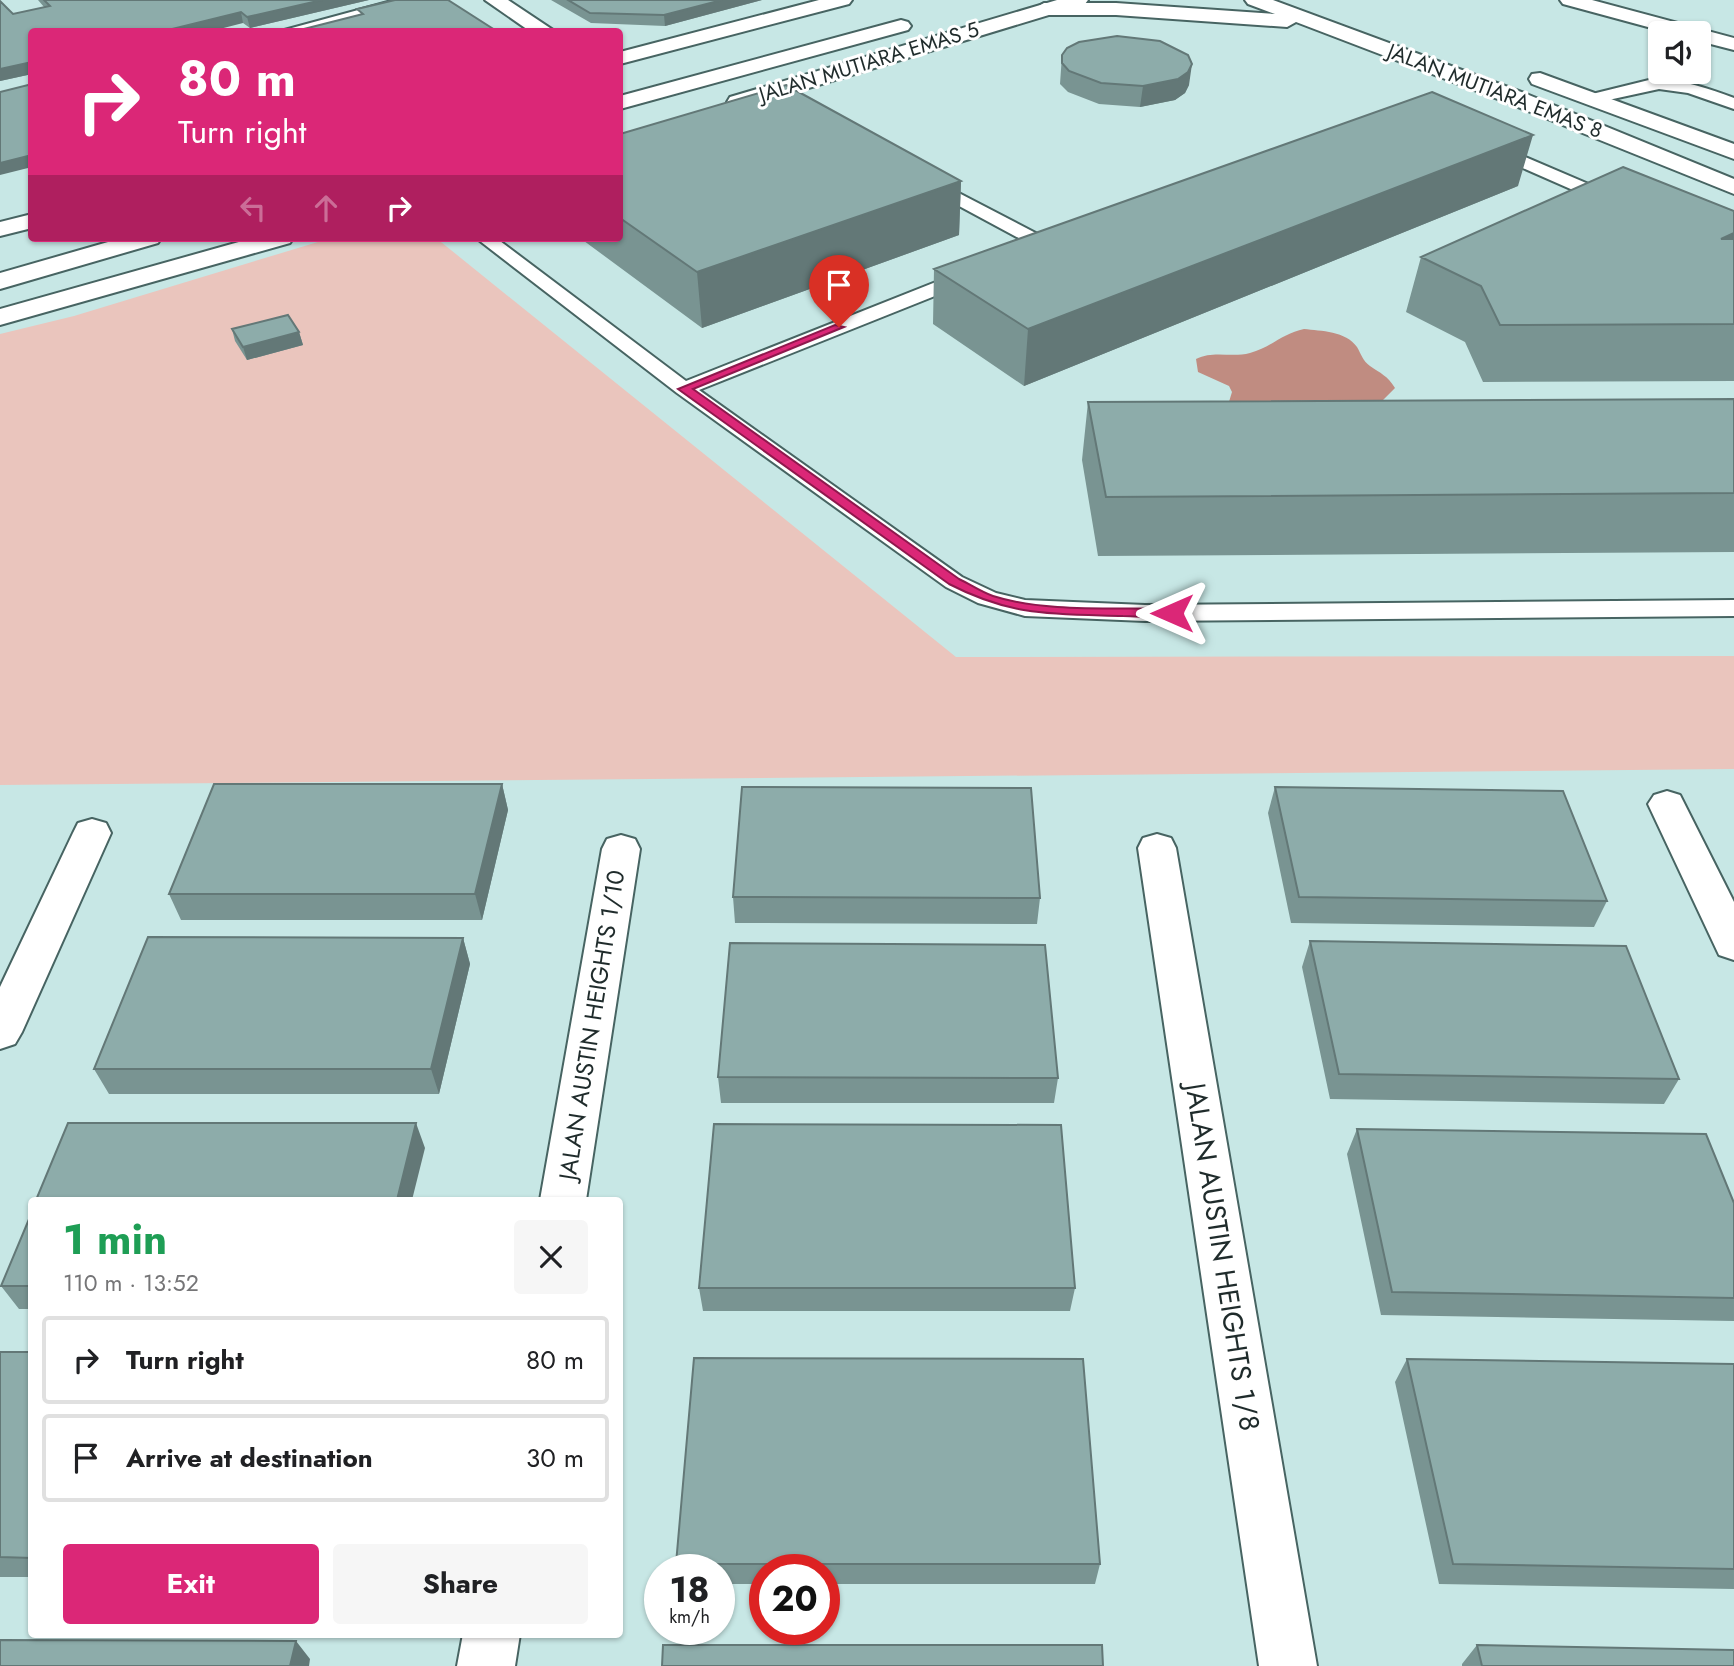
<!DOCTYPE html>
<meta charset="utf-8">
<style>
body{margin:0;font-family:Jost,sans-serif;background:#f6f6f6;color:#202124;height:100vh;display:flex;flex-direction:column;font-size:26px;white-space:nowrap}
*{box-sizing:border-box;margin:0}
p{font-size:23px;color:#757577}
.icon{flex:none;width:38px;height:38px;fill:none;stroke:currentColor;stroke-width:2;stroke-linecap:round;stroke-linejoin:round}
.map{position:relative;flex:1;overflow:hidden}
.side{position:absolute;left:28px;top:1197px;width:595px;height:441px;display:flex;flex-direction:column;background:#fff;border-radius:7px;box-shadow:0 2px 5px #0004}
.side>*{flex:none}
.hud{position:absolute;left:28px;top:28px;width:595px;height:214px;border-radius:7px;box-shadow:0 2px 5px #0004;background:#db2777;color:#fff;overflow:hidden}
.controls{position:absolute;left:1648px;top:21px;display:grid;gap:14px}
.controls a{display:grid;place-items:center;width:63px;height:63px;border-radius:7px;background:#fff;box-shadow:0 2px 5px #0004;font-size:35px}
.speed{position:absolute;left:644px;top:1554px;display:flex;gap:14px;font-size:35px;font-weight:700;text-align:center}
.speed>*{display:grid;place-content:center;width:91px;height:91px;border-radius:50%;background:#fff;box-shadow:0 2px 5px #0004;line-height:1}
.speed small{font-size:18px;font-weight:400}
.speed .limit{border:10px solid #d22;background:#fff;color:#111}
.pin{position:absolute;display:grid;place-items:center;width:60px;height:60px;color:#fff;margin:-72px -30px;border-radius:50% 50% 50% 0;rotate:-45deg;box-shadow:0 0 7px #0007}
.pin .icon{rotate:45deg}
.me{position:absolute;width:77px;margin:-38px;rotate:270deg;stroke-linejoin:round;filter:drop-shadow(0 0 5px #0008)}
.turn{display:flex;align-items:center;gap:24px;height:147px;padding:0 35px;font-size:32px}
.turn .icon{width:91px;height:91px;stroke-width:2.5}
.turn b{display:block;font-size:49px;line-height:60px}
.lanes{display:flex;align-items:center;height:66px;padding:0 35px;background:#0003;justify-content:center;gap:35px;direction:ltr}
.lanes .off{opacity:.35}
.round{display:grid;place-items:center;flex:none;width:74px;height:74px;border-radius:7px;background:#f6f6f6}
.overview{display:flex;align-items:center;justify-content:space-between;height:119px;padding:0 35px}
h1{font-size:42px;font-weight:700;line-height:52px;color:#1e9e55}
.button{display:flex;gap:14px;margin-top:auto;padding:14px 35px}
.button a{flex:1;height:80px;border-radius:7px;background:#db2777;color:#fff;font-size:28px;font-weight:700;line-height:80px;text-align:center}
.button a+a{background:#f6f6f6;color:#202124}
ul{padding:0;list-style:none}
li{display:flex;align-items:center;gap:21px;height:88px;margin:0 14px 10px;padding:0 21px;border:4px solid #e0e0e0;border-radius:7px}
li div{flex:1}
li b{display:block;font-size:26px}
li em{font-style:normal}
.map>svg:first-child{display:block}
.green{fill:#eac5bd}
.water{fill:#c08c81}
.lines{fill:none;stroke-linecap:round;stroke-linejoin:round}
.service-casing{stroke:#476462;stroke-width:4}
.minor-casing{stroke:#476462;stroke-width:4}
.tertiary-casing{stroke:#476462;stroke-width:4}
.secondary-casing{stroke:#476462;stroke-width:4}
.service{fill:#fff;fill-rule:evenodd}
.minor{fill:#fff;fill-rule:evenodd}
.tertiary{fill:#fff;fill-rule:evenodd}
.secondary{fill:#fff;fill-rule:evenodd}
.wall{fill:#799492}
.shaded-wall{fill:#637877}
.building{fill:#8dacaa;stroke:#637877;stroke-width:2}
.route{fill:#db2777;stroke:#8e194d;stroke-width:2}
.labels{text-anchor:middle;stroke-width:6;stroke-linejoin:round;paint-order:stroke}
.far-street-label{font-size:21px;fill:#1f2b2b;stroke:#fff}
.street-label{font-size:24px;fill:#1f2b2b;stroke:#fff}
.near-street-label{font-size:28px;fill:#1f2b2b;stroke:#fff}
</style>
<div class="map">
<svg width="1734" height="1666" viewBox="0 0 1734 1666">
<rect width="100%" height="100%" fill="#c7e7e5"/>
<path class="green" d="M331,238H436L956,657L1734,656V769L0,785V334L74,316Z"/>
<path class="water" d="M1304,329C1321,331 1346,331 1357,347C1361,354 1363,361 1370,366C1380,373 1388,376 1395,388L1381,402L1228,405L1232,392L1229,386L1198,372L1196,359C1214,350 1231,358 1250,353C1270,348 1283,333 1304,329Z"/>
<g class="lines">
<defs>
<path id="service" d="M395,0H419L417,3L304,32H277Z
M1649,80C1679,78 1707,88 1734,98V109L1688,93L1659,89L1590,104L1582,99L1584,96Z
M1490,142L1619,197L1622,201L1613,206L1607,205L1484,151L1482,147L1484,143Z
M928,177L1051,241L1054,245L1051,249H1039L922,186L919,182Z
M476,238H496L686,381L961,272H975L977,276L975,280L699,390L962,577L996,593L1025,600L1145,605L1734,600V616L1145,621L1025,616L978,603L946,587L677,393Z"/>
<path id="minor" d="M485,0H508L556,32H531Z
M819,0H852L849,4L620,64V52Z
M1560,0H1592L1734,38V50L1699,41V33H1670L1563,4Z
M32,214V228L0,236V222Z
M1667,791L1680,795L1734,902V960L1719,955L1648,804L1654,795Z
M92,819L106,823L111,833L22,1032L15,1044L0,1049V987L73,833L78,823Z
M1157,834L1171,838L1176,848L1317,1666H1259L1138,848L1143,838Z
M621,835L635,839L640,849L586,1200H540L602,849L607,839Z
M463,1634H520L515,1666H457Z"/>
<path id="tertiary" d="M1057,0H1088L1085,4L746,107H730L727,102L730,97Z
M901,20L908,22L911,26L908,30L620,109V96Z
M122,238H161L158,243L0,289V273Z
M253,238H293L290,243L0,325V309Z"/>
<path id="secondary" d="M1245,0H1273L1524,93L1734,179V194L1508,103L1296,22L1287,27L1116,15H1044L1034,9L1044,3H1116L1275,14L1248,4Z
M1540,73L1734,144V159L1532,84L1529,79L1532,74Z"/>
</defs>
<use href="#service" class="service-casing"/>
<use href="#minor" class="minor-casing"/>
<use href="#tertiary" class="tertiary-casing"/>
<use href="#secondary" class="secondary-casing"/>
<use href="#service" class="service"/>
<use href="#minor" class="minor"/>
<use href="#tertiary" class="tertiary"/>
<use href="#secondary" class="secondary"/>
</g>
<path class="wall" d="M38,0H369L250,28L243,23L32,32V74L0,81V1L13,14L44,7Z
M551,0H762L665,26L591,23Z
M1062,55L1189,85L1185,93L1175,100L1140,107L1099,104L1068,92L1060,84Z
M620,134L961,181L959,235L702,328L580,238H620Z
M1518,186L1024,386L933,324L934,269Z
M1734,211V381L1483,382L1465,342L1406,312L1421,257Z
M232,329L299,332L303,345L247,360L235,341Z
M1734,399V552L1098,556L1082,460L1088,402Z
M502,784L508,810L482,920H181L169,894Z
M1275,787L1607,901L1594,927L1291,923L1268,813Z
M733,897L1040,898L1037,924L735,923Z
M463,938L470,964L439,1094H109L94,1069Z
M1310,941L1679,1079L1664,1104L1330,1099L1302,967Z
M718,1077L1058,1078L1054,1103H721Z
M1357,1129L1734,1203V1321L1381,1315L1347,1154Z
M32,1212V1309H19L1,1286Z
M699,1288H1075L1070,1311H703Z
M0,1352H32V1577H0Z
M1407,1359L1734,1364V1589L1439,1584L1395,1382Z
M676,1564H1100L1095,1584H824V1570H765V1584H719V1570H678Z
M1477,1645L1734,1666H1462V1664Z"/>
<path class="shaded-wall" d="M322,0H369L250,28L247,17Z
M722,0H762L665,26L664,15Z
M241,12L243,23L208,32H160Z
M32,62V74L0,81V69Z
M1192,64L1189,85L1185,93L1175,100L1140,107L1143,86Z
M1533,135L1518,186L1024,386L1028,329Z
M32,155V167L0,175V163Z
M961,181L959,235L702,328L697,272Z
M1734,233V277L1721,239Z
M299,332L303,345L247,360L243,347Z
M502,784L508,810L482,920L475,894Z
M463,938L470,964L439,1094L431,1069Z
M416,1123L425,1148L412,1200H397Z
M296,1641L310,1659L309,1666H290Z"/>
<path class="building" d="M44,0H322L247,17L241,12L160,32H32V62L0,69V1L13,14L50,6Z
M395,0H448L498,32H292L363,14L357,9Z
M568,0H722L664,15L590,13Z
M1117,36L1160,41L1188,55L1192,64L1188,72L1178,79L1143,86L1101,83L1069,71L1062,63V55L1067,48L1079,42Z
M32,84V155L0,163V92Z
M786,85L961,181L697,272L620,218V134Z
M1432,92L1533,135L1028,329L934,269Z
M1623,167L1734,211V233L1721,239H1734V324L1500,325L1481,286L1421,257Z
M288,315L299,332L243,347L232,329Z
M1734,399V493L1106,497L1088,402Z
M214,784H502L475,894H169Z
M742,787L1031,788L1040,898L733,897Z
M1275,787L1563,791L1607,901L1299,897Z
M148,937L463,938L431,1069H94Z
M1310,941L1626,946L1679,1079L1339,1074Z
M730,943L1045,945L1058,1078L718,1077Z
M68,1123H416L397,1200H36Z
M714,1124L1061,1125L1075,1288H699Z
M1357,1129L1706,1134L1734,1203V1298L1392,1292Z
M32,1212V1286H1Z
M0,1352H32V1558L0,1557Z
M694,1358L1083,1359L1100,1564H676Z
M1407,1359L1734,1364V1569L1453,1564Z
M0,1640L296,1641L290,1666H0Z
M663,1645H1102L1103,1666H662Z
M1477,1645L1734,1650V1666H1482Z"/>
<path class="route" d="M835,325L844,327L693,389L959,579C970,584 981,592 993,596C1046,613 1116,607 1172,609L1179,613L1177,616C1160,620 1140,616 1123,616C1054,614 1013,617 949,584L678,389Z"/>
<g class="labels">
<g class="far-street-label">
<text transform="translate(869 62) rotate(-17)" y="7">JALAN MUTIARA EMAS 5</text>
<text transform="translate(1495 91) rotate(21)" y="7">JALAN MUTIARA EMAS 8</text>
</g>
<g class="street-label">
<text transform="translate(592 1025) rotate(-81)" y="8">JALAN AUSTIN HEIGHTS 1/10</text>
</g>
<g class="near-street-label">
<text transform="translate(1223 1257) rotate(81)" y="10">JALAN AUSTIN HEIGHTS 1/8</text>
</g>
</g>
</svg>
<div class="controls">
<a><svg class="icon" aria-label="sound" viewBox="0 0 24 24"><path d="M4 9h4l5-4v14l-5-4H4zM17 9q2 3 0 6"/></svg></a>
</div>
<div class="speed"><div>18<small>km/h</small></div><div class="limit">20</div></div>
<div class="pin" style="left:839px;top:327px;background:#d93025"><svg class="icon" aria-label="arrive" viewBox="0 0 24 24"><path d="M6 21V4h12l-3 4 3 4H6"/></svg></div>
<svg class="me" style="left:1172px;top:613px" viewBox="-20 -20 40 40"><path d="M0-17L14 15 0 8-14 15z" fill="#db2777" stroke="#fff" stroke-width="4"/></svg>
<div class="hud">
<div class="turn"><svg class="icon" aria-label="right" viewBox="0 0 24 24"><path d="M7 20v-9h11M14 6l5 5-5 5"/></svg><div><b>80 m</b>Turn right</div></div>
<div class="lanes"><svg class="icon off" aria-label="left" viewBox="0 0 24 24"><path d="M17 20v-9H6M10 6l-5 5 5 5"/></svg><svg class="icon off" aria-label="ahead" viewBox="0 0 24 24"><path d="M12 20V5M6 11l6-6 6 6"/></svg><svg class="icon" aria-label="right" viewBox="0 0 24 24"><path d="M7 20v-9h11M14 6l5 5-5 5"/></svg></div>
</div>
<section class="side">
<div class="overview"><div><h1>1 min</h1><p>110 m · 13:52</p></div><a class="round"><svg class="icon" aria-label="close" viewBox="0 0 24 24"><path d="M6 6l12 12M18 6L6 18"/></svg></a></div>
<ul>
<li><svg class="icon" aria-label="right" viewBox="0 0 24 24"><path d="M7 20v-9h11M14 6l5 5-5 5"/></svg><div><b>Turn right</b></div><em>80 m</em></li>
<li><svg class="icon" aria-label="arrive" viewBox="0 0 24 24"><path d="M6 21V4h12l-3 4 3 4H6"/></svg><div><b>Arrive at destination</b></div><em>30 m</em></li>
</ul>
<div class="button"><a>Exit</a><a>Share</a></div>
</section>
</div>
